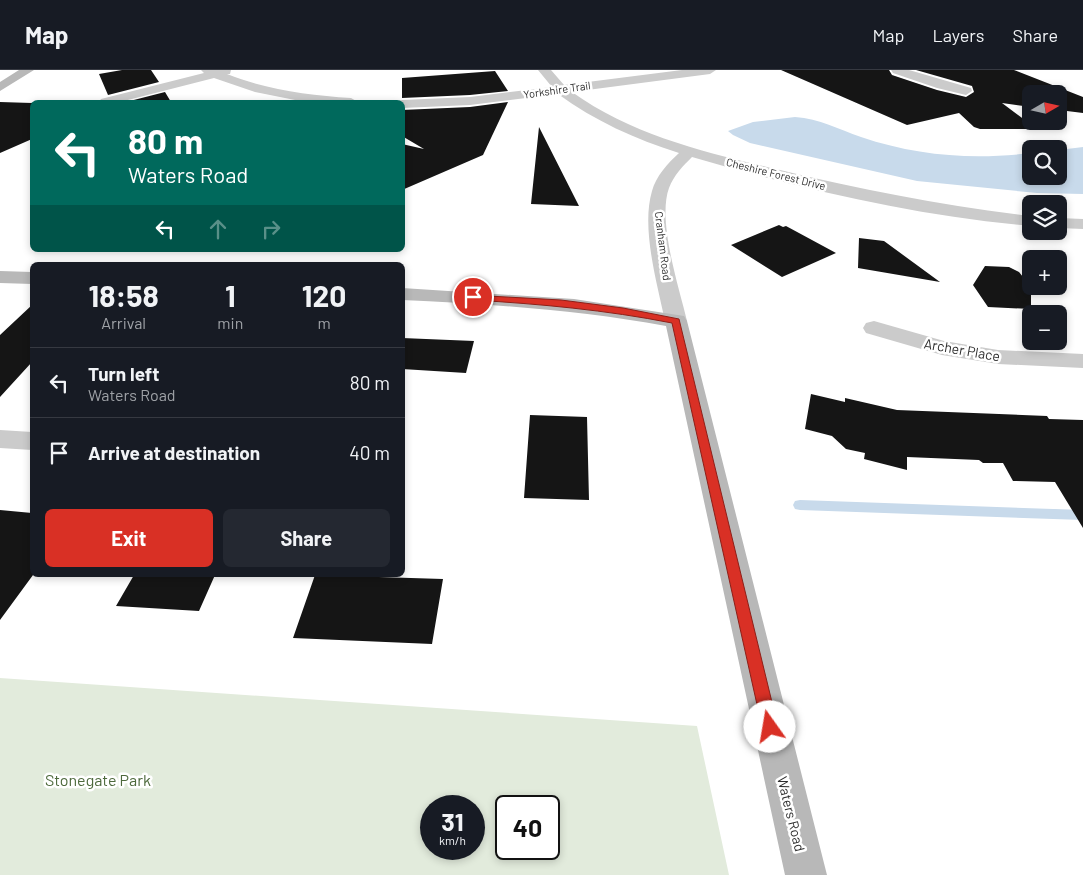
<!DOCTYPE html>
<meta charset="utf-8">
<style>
body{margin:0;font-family:Barlow,sans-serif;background:#242831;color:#f1f3f6;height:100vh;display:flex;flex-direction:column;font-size:19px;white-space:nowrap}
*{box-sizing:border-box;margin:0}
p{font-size:16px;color:#9ea1a6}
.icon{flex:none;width:28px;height:28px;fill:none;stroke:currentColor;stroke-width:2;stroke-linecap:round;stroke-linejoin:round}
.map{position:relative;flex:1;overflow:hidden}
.drawer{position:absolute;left:30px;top:192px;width:375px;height:315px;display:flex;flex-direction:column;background:#171b24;border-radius:8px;box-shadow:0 2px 8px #0003}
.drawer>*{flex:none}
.hud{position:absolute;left:30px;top:30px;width:375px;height:152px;border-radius:8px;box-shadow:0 2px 8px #0003;background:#00695c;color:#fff;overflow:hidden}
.needle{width:32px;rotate:81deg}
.controls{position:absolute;left:1022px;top:15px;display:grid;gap:10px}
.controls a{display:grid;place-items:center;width:45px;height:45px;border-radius:8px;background:#171b24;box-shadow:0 2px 8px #0003;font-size:25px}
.speed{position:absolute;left:420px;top:725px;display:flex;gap:10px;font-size:25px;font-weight:700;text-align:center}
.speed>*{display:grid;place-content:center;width:65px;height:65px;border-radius:50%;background:#171b24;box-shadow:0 2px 8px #0003;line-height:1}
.speed small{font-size:12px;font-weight:400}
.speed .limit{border:2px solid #111;border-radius:8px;background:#fff;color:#111}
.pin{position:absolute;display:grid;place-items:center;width:42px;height:42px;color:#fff;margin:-21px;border:2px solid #fff;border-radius:50%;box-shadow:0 1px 5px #0007}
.me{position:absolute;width:55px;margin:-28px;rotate:347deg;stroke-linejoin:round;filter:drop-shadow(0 0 4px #0008)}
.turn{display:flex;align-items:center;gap:18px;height:105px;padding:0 15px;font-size:22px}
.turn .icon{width:65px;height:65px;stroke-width:2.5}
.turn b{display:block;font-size:35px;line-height:42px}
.lanes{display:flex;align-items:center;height:48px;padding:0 15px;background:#0003;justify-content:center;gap:25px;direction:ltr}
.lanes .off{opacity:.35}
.eta{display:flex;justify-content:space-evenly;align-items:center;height:85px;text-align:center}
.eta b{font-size:30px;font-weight:700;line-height:35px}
.cta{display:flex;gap:10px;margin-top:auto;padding:10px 15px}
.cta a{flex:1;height:58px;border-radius:8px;background:#d93025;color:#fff;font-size:20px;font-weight:700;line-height:58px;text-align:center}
.cta a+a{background:#242831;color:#f1f3f6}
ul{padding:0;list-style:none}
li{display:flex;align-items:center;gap:15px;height:70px;padding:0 15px;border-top:1px solid #363941}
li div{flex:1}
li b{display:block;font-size:19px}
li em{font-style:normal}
header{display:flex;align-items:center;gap:30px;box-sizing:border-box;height:70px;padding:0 25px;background:#171b24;border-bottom:1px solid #363941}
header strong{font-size:24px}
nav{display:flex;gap:28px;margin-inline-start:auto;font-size:18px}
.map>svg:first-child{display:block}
.green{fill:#e2ebdc;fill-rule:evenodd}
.water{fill:#c8daeb}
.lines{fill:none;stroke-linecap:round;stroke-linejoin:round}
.stream{fill:#c8daeb;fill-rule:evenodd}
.building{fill:#151515}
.street{fill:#cbcbcb;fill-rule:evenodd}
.secondary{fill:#b8b8b8;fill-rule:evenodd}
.route{fill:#d93025;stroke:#8d1f18}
.labels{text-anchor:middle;stroke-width:5;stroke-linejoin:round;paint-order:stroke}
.far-street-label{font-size:11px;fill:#2e2e2e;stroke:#fff}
.street-label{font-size:14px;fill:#2e2e2e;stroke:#fff}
.near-park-label{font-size:16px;fill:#4d693c;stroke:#fff}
</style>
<header>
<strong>Map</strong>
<nav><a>Map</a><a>Layers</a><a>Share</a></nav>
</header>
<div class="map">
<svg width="1083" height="805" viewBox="0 0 1083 805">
<rect width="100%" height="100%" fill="#fff"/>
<path class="green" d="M0,608L697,656L729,805H0ZM474,736V779H431V736ZM549,736V779H506V736Z"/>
<path class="water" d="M795,47C820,49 838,59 861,67C917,86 973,90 1031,83V106H1059V80L1083,77V124L1037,123L917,111L750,73L733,65L728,61L753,52Z"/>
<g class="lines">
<path class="stream" d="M800,430L1083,440V450L800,440L795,439L793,435L795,431Z"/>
</g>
<path class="building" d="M122,0H151L159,12L108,25L99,4Z
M781,0H889L892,5L937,20L966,27L974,22L972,16L916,0H1014L1083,27V43L1059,40V24H1031V37L1002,33L1037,59H980L974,57L959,43L907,55Z
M495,1L508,21L470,25L402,28V8Z
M165,22L171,32H126Z
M0,32L32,33V69L0,83Z
M508,32L483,85L402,120V74L424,79L402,66V40L470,37Z
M539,57L579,136L531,134Z
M779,155L783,157L786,156L836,183L782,207L731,175Z
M859,168L884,171L940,212L858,198Z
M985,196L1009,197L1019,202L1031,217V239L988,237L973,215Z
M32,235V292L0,327V265Z
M402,268L474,271L466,303L402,299Z
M811,324L845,332V328L897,340L1047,346L1049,349L1083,350V458L1055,412L1013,411L1003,393H983L979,390L907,387V400L864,389L865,383L846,379L832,366L805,359Z
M530,345L587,347L589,430L524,428Z
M0,440L32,443L33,505L0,550Z
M134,505H215L199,541L116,536Z
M315,505L443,509L432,574L293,568Z"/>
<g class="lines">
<path class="street" d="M201,0H231L230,4H227C267,20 309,25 351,28L358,32H312L295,30L255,22L214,8L120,32H99L101,29L204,3Z
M538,0H551L564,15L682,0H716L710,4L572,22C633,66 708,83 780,100C863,120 946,136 1031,146V156C917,146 802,119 692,87C683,96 674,105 669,118C657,151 679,217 687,251L684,256L676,258L668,256L665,251C657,213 641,158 652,121C656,106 668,93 679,83C635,69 595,51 558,24L470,35L402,38V32H396L402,30L470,27L552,17Z
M891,0H909L971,18L972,21L966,25L937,18L893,3Z
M1059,148L1083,149V159L1059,158Z
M874,251L944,271L998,280L1083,284V298L998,294L942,285L866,263L863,258L866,253Z
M0,360L32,362V380L0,378Z"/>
<path class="secondary" d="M19,0H34L0,21V12Z
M0,201L32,202V214L0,213Z
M402,218L574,229L684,246L687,251L827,805H785L666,256C579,240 491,234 402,230Z"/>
</g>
<path class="route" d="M470,225L561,230L623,238L679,249L778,657L776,663L770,665L765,663L762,657L672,253C606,240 540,234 473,230L468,227Z"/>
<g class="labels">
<g class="far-street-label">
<text transform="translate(557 20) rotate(-8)" y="4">Yorkshire Trail</text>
<text transform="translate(776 104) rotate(14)" y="4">Cheshire Forest Drive</text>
<text transform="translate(663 176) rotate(83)" y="4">Cranham Road</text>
</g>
<g class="street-label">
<text transform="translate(962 280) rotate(10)" y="5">Archer Place</text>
<text transform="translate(791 744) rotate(76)" y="5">Waters Road</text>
</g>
<g class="near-park-label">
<text x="98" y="716">Stonegate Park</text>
</g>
</g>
</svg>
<div class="controls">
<a><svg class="needle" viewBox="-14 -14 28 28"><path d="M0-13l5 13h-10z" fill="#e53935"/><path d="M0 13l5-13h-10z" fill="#9ea1a6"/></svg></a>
<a><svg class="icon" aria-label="search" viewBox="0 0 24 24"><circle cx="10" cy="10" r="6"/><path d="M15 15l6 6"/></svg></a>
<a><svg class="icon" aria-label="layers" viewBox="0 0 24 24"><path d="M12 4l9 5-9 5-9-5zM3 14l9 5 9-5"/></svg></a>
<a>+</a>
<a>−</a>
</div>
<div class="speed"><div>31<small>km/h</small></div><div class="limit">40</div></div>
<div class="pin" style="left:473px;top:227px;background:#d93025"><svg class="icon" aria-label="arrive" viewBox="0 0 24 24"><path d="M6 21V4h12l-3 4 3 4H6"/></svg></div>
<svg class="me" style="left:770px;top:657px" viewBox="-20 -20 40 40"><circle r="19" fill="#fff"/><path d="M0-13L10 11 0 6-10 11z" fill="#d93025"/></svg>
<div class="hud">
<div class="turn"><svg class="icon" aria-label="left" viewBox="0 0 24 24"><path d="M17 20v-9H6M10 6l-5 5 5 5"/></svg><div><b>80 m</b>Waters Road</div></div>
<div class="lanes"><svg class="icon" aria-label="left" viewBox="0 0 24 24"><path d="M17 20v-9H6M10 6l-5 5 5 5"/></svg><svg class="icon off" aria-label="ahead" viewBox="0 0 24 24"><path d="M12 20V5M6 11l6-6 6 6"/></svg><svg class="icon off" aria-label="right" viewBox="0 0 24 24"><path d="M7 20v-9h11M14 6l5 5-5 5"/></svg></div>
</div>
<section class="drawer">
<div class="eta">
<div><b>18:58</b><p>Arrival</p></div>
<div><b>1</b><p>min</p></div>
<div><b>120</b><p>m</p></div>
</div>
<ul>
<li><svg class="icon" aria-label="left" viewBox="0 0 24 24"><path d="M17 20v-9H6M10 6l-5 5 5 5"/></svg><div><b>Turn left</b><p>Waters Road</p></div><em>80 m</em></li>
<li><svg class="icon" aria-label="arrive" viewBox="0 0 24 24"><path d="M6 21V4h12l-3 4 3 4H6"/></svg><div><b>Arrive at destination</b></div><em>40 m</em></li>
</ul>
<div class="cta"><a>Exit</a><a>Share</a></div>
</section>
</div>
